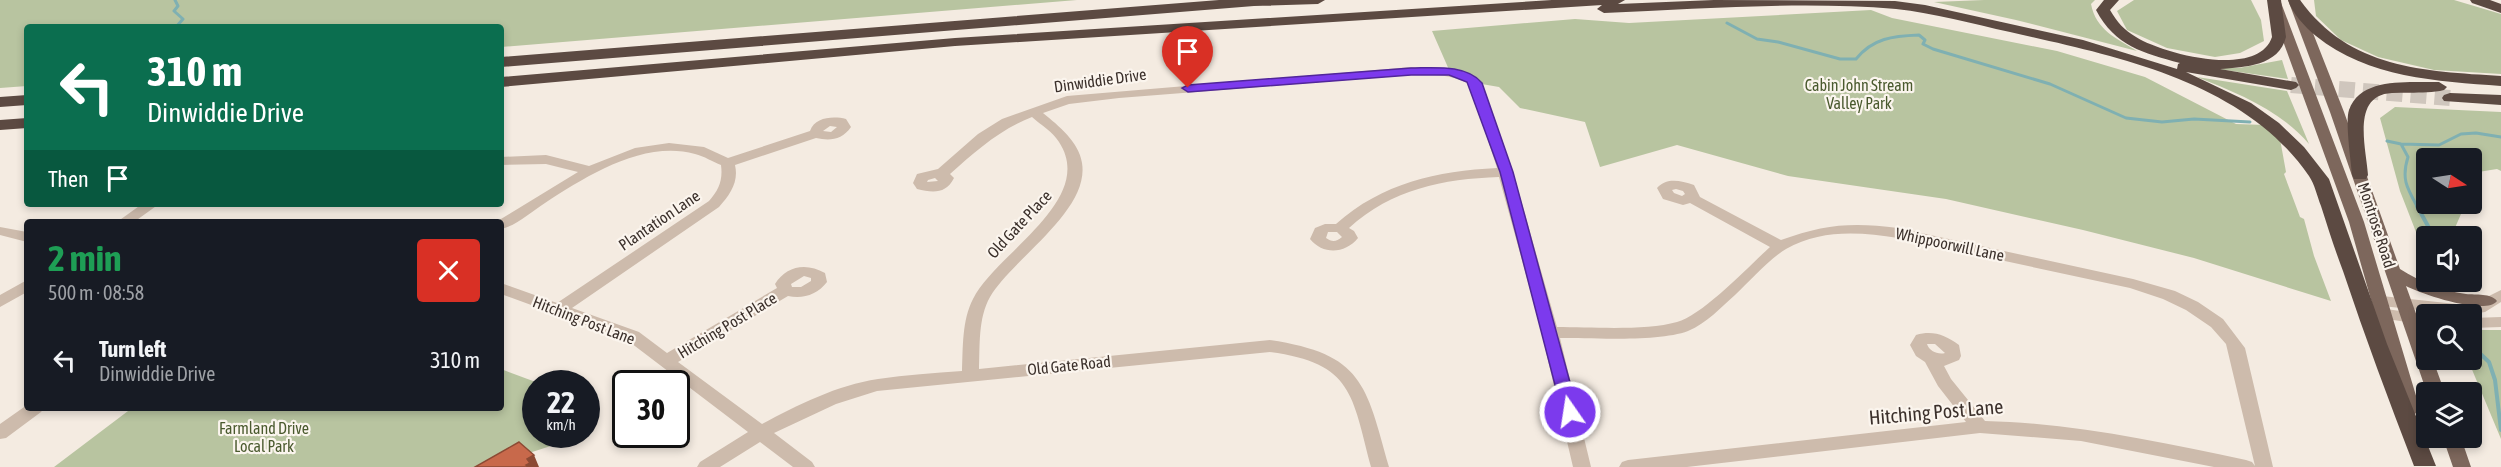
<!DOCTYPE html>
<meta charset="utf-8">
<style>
body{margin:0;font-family:"Asap Condensed",sans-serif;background:#242831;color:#f1f3f6;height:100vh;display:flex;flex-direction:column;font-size:22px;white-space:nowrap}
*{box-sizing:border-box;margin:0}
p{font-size:20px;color:#9ea1a6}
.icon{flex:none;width:33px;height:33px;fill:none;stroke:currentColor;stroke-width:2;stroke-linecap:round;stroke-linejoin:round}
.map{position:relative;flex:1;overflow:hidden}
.side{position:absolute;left:24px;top:219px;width:480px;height:192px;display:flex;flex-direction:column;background:#171b24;border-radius:6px;box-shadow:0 3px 9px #0003}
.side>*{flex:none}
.top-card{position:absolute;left:24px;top:24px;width:480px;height:183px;border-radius:6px;box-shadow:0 3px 9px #0003;background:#0b6e4f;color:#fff;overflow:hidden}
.needle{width:39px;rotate:102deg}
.fabs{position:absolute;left:2416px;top:148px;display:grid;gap:12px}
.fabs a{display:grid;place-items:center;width:66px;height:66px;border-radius:6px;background:#171b24;box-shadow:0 3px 9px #0003;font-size:30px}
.speed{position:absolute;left:522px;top:370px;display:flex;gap:12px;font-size:30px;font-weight:700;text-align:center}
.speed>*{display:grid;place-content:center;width:78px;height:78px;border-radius:50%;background:#171b24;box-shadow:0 3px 9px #0003;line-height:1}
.speed small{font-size:15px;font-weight:400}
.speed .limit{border:3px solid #111;border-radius:9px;background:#fff;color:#111}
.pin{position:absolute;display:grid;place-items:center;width:51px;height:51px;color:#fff;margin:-62px -26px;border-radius:50% 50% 50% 0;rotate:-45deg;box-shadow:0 0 6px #0007}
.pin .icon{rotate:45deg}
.me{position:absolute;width:66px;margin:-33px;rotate:347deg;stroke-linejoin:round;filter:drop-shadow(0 0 4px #0008)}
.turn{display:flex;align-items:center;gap:21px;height:126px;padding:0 24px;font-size:27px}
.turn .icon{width:78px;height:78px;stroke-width:2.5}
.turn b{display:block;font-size:42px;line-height:51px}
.then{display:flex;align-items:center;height:57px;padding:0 24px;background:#0003;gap:12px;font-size:22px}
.round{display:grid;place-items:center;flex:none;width:63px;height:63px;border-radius:6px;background:#242831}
.head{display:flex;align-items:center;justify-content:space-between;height:102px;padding:0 24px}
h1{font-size:36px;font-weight:700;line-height:45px;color:#1e9e55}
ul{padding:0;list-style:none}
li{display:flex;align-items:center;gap:18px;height:78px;padding:0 24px}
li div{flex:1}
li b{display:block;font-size:22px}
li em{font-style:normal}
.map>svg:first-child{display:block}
.green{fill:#b8c4a0}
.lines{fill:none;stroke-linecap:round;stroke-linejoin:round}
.stream-far1{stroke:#7fb0b2;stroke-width:3}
.stream{stroke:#7fb0b2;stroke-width:4}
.highway-tunnel{stroke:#cfc6bd;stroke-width:16;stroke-dasharray:16 8;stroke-linecap:butt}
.minor{fill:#cdbbac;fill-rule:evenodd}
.major{fill:#7d675c;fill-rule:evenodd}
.highway{fill:#5c4a42;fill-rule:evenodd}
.shaded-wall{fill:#8c4a34}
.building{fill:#c8694b;stroke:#8c4a34;stroke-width:1.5}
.route{fill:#7c3aed;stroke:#51269a;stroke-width:1.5}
.labels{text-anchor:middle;stroke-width:4.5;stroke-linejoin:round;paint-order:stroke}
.street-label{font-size:16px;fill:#3b302b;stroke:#fbf5ee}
.park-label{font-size:16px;fill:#4a5a2e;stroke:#fbf5ee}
.near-street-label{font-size:20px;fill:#3b302b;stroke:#fbf5ee}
</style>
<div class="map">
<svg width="2501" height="467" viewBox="0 0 2501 467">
<rect width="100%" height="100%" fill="#f4ebe1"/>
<path class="green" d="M0,0H1077L501,47V27H27V86L0,88Z
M1984,0H2095L2091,4C2096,30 2116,38 2137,51L2016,20L1934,2Z
M2134,0H2251L2261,20L2264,41L2240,53L2215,57L2167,48L2127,30L2117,11Z
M2314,0H2454L2501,14V74L2434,70L2378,57L2341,40L2316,16Z
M1871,10L1892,18L2057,51L2145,77L2236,124L2265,125L2280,139L2286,172L2284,174L2300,217L2304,219L2314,256L2331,301L2194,258L2083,230L1946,199L1788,176L1677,145L1600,167L1585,122L1520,108L1499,87L1476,83L1450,72L1432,31L1575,19L1629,23Z
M2282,60L2288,79L2204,67L2239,68Z
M2197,77L2287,91L2309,144C2280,110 2237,93 2197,77Z
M2395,107L2501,112V171L2497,169L2472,173V159H2427V204H2462L2461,214L2451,237H2427L2425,255L2400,191L2380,118Z
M2472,330H2501V439L2468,360H2472Z
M501,369L541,384H536V435H585L485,467H54L132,408H501Z"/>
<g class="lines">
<path class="stream-far1" d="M175,0L178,6L174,11L183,19L176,27
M1727,23L1757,39L1778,42L1840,59H1856C1873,38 1893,36 1919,35L1925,40L1923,44L1933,49L2050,84L2126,118L2162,122L2194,119L2250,122
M2387,141L2401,144L2439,145L2461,134L2476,133L2501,137
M2401,144L2408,157C2401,179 2407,188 2418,208"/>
<path class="stream" d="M2417,206L2434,237
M2472,346L2489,362L2495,380L2501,430"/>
<path class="highway-tunnel" d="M2291,85L2450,98"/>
<path class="minor" d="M1411,67L1450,68L1464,71L1482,83L1513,172L1557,327C1591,327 1646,331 1677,322C1703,315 1749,266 1770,247L1690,203L1683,205L1663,199L1657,188C1668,177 1680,181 1694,185L1700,197L1781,240C1824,224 1853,222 1898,228L2133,279L2175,291L2198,302L2223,319L2245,348L2273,467H2214L2081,441L1980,433L1687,467H1619L1622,462L1628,460L1966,422L1938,386L1925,362L1916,356L1910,345L1916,335C1933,330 1945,335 1959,345L1961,356L1959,360L1944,366L1951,379L1985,421C2074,423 2159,442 2246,460L2252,462L2255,466L2226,344L2211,327L2186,310L2163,299L2130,288L1898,238C1860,232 1821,229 1786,249C1769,259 1750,281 1735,295C1720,308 1707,323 1688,331C1659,342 1593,338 1560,338L1591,467H1573L1539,322L1499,177C1443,179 1392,189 1349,228L1354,231L1358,238C1345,254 1323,255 1310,239L1315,228L1325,224H1336C1382,183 1437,171 1497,168L1470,85C1452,73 1432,75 1411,75L1119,98L1069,104L1043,113C1059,126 1079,142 1082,163C1090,211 1012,259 990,297C978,318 980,346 979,369L1270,340C1363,354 1366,384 1389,467H1371C1352,395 1353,363 1270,352L877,391L836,404L774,433L812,462L815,467H793L760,442L720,467H697L700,462L748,432L627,340L501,294V283L557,303L709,201C719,190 723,180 721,165C713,162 704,156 695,154C643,140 587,176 545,203C531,212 516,226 501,229V222H496L578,172L546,164L501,165V157L546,155L589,166L635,148L669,143L704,147L728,158L810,131C815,117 833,116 846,119L851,127C842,140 830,141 816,138L735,165C739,182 730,195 719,207L572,308L639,332L667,353L777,288L775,284C786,266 806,262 825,273L827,282C817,295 803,299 788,296L678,362L762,424C798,405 837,385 878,379C906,375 934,373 962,371C963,347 962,320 973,299C996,253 1097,200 1059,142C1053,132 1041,125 1032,117C999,130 976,151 950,174L954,178C946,194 933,193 917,189L913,183L917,174L938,169L978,134L1002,119L1067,96ZM830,126L837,127L831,132L823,131ZM935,178L938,181L927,182L928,180ZM1676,189L1683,191L1685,194L1682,196L1674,193L1672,190ZM1328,232H1337L1342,237C1336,242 1332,242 1326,238ZM804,276L811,278V281L801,287H792L791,284ZM1927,344H1935L1945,353C1938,355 1929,351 1927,344Z
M142,204H159L134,222H117Z
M0,227L27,232V242L0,235Z
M27,280V292L0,307V295Z
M2501,290V302L2485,312L2466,315L2382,306L2374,301L2382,296L2465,305L2475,303Z
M2386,309L2428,315L2427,325L2380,318L2378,314L2380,310Z
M2501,317V327L2472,328V318Z
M27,405V408H44L41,412L6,438L0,439V424Z"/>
<path class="major" d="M2268,0H2280L2364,222L2420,409L2417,413L2411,415L2405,413L2402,409L2349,222Z
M2288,0H2300L2344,112L2400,269C2421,282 2442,291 2466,294C2476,295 2491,293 2497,301C2486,316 2421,294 2406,286L2427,344V360H2433L2445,393H2427L2330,112Z
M2443,438H2461L2471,467H2453Z"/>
<path class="highway" d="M1219,0H1325L1318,4L1254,6L501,67V57Z
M1552,0H1625L1618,4L1714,0L1895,1L1925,5L2083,40L2177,69L2178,64L2180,63C2143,53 2115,46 2096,10L2104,0H2119L2110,10C2117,22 2124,30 2136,37C2163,54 2258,79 2272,37L2267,0H2281L2286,37C2279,66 2245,67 2220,69L2296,82L2299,85L2296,88L2291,90L2186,72L2251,103L2279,123L2304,147L2329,179L2387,344L2436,466H2414C2389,401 2365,337 2343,271C2335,250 2328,228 2321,206C2317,196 2315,185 2309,176C2244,81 2116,56 2010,32C1973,24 1934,13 1896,9C1799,1 1701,9 1604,13L1597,9L1602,5L955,46L501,87V77L955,38Z
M2288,0H2300C2350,69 2423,71 2501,76V86C2437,81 2368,78 2316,36C2305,27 2292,13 2288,0Z
M2470,0H2490L2501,4V13L2472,3Z
M2439,82L2447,87L2444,90C2428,94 2409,92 2392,93C2351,95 2366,147 2368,175L2366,179H2354L2352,175C2351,161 2345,122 2349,110C2361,76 2410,83 2439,82Z
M2450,93L2501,95V105L2444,101L2442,98L2444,95Z
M27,95V105L0,107V97Z
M27,118V128L0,130V120Z"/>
</g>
<path class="shaded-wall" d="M534,455L539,467H527L526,465L527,459Z"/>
<path class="building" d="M519,442L534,455L527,459L530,463L526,465L529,467H475Z"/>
<path class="route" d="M1411,68C1433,68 1466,64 1482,83L1513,172L1578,412L1576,416H1565L1562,412L1500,172L1467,82L1449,75H1411L1188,92L1182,88L1188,85Z"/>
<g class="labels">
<g class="street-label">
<text transform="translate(1100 80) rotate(-8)" y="6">Dinwiddie Drive</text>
<text transform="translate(659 220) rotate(-34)" y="6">Plantation Lane</text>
<text transform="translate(1019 224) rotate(-47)" y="6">Old Gate Place</text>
<text transform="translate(2377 225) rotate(72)" y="6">Montrose Road</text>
<text transform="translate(1950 244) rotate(12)" y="6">Whippoorwill Lane</text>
<text transform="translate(584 320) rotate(21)" y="6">Hitching Post Lane</text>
<text transform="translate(727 325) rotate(-31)" y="6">Hitching Post Place</text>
<text transform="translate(1069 365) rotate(-6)" y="6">Old Gate Road</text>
</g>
<g class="park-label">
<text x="1859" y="91">Cabin John Stream<tspan x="1859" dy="18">Valley Park</tspan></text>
<text x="264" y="434">Farmland Drive<tspan x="264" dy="18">Local Park</tspan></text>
</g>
<g class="near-street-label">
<text transform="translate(1936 412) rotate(-5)" y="7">Hitching Post Lane</text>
</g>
</g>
</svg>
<div class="fabs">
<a><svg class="needle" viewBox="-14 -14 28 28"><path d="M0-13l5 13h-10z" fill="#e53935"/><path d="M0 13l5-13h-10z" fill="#9ea1a6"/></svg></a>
<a><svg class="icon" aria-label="sound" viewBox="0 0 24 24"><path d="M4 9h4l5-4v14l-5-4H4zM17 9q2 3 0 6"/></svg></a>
<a><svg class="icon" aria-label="search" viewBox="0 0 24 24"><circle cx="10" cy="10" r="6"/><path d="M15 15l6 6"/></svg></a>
<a><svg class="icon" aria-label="layers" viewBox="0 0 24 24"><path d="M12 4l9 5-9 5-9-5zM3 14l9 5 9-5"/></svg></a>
</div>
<div class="speed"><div>22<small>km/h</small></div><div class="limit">30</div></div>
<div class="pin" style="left:1188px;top:88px;background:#d93025"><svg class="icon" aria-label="arrive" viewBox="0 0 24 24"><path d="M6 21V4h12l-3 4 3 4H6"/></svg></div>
<svg class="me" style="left:1570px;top:412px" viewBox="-20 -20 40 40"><circle r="17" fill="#7c3aed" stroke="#fff" stroke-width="3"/><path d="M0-11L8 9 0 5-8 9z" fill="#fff"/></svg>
<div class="top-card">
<div class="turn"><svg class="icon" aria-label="left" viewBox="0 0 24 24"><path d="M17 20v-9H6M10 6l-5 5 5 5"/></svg><div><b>310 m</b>Dinwiddie Drive</div></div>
<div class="then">Then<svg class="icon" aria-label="arrive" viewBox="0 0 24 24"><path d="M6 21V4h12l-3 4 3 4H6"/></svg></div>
</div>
<section class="side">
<div class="head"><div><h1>2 min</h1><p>500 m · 08:58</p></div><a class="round" style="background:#d93025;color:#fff"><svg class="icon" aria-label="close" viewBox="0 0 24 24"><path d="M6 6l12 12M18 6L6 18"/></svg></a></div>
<ul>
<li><svg class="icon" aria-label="left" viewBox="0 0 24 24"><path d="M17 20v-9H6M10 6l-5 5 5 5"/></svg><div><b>Turn left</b><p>Dinwiddie Drive</p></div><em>310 m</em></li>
</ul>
</section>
</div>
